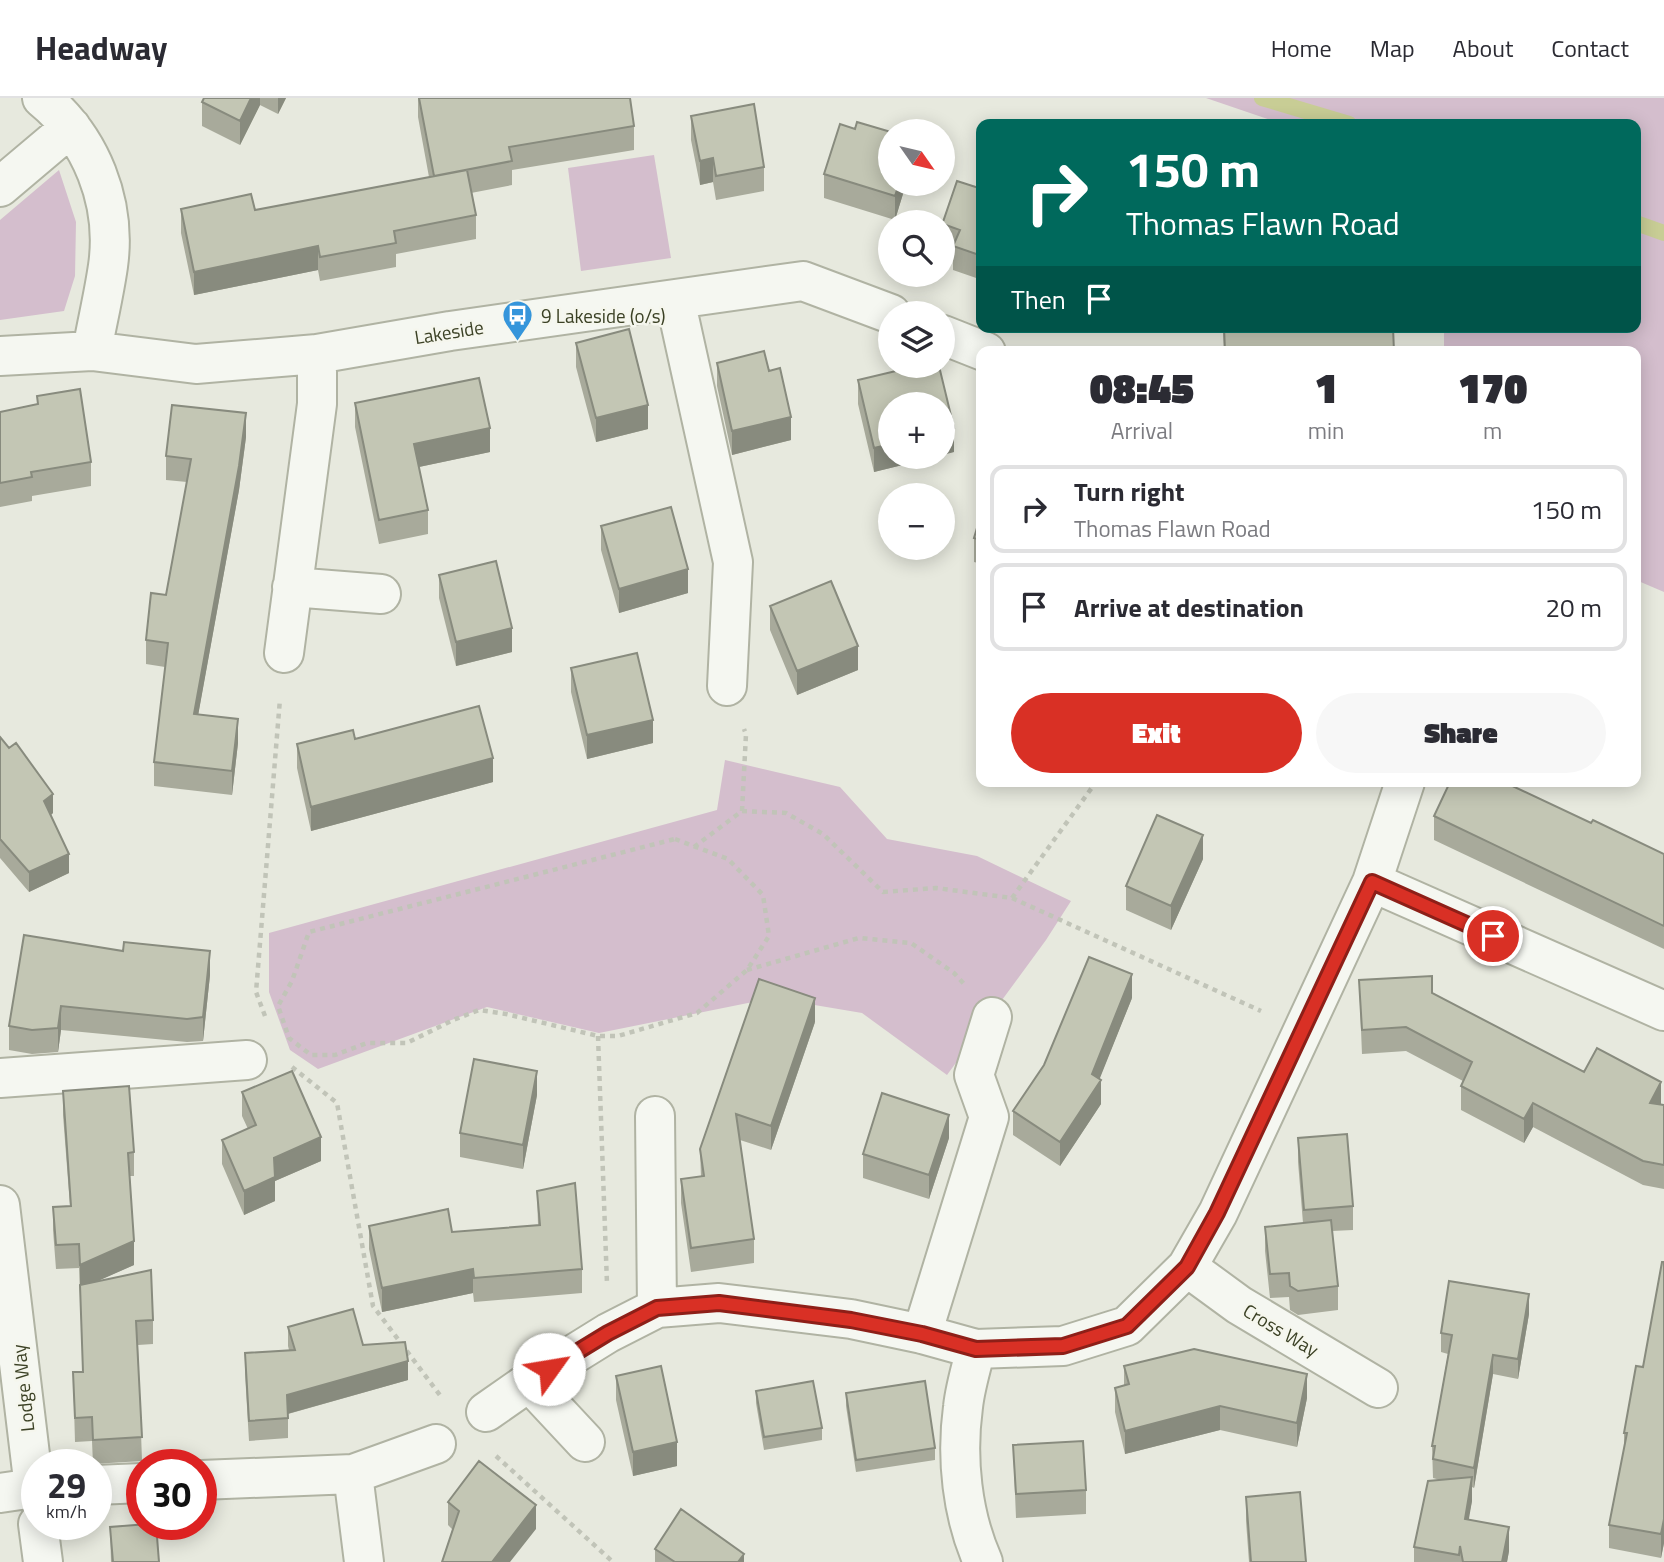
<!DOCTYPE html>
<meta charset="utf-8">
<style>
body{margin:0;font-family:"Titillium Web",sans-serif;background:#f7f7f7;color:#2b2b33;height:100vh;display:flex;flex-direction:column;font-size:26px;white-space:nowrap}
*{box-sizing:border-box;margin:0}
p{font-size:23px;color:#7c7c81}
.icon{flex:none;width:38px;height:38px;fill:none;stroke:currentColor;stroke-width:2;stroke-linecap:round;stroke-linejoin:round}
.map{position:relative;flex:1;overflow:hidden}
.details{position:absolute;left:976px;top:248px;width:665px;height:441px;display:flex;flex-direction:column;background:#fff;border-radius:14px;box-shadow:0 4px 18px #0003}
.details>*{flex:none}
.hud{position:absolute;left:976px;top:21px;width:665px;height:214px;border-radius:14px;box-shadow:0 4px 18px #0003;background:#00695c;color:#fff;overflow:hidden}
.needle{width:46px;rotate:124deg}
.controls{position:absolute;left:878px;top:21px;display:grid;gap:14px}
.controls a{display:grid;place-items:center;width:77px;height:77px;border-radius:50%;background:#fff;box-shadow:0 4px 18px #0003;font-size:35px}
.speed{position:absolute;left:21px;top:1351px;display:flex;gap:14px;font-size:35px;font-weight:700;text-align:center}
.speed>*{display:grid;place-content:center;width:91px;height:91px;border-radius:50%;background:#fff;box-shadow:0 4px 18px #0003;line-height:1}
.speed small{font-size:18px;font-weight:400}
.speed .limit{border:10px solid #d22;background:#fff;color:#111}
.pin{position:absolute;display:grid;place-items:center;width:60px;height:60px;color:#fff;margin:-30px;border:4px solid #fff;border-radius:50%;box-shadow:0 2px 7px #0007}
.me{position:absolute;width:77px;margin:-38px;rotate:58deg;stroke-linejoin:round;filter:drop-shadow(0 0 5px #0008)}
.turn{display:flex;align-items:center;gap:24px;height:147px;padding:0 35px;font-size:32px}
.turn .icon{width:91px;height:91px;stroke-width:2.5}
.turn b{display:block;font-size:49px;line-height:60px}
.then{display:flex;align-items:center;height:66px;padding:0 35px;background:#0003;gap:14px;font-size:26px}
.eta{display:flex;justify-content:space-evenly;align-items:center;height:119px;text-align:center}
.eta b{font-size:42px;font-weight:800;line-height:49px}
.primary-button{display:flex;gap:14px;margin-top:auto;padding:14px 35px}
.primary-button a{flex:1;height:80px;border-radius:42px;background:#d93025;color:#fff;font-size:28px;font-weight:800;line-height:80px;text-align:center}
.primary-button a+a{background:#f7f7f7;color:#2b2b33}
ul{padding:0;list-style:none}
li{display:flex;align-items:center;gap:21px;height:88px;margin:0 14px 10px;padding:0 21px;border:4px solid #e1e1e2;border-radius:14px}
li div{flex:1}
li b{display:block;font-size:26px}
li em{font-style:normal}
header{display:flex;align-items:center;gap:42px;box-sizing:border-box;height:98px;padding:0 35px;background:#fff;border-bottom:2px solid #e1e1e2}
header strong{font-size:33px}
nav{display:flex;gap:38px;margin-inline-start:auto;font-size:24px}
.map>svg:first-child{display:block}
.green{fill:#d4becd}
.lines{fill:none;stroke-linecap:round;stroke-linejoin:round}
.stream{stroke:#c8cd95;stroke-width:16}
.minor-casing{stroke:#b0b3a3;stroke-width:42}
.path{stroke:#c1c4b8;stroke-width:4.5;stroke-dasharray:5 5;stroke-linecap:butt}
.minor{stroke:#f5f7f1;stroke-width:38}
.wall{fill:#a8aa9b}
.shaded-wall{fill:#888b7e}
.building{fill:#c3c6b4;stroke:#888b7e;stroke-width:2}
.route-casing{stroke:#8d1f18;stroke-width:18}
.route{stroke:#d93025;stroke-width:12}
.labels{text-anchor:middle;stroke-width:5;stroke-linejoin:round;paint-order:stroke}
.poi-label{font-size:19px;fill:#3b4125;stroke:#f5f6ed;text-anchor:start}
.street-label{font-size:19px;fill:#3b4125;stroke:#f5f6ed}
</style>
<header>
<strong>Headway</strong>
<nav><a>Home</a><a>Map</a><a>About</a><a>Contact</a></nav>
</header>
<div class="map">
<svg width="1664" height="1464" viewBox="0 0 1664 1464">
<rect width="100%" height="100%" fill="#e7e9de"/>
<path class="green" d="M1206,0H1664V494L1636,482V254H1444V229H1636V26H1282Z
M654,57L671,160L581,173L568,70Z
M59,72L76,124L75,178L64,213L0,222V122Z
M725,662L840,689L887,741L977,758L1071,803L1046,842L947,977L862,915L773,900L599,935L487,909L318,971L290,952L269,894V835L717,712Z"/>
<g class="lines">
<path class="stream" d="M1262,0L1349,26
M1636,125L1664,135"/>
<defs>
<path id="minor" d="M42,0C91,40 117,104 108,168C104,196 97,225 92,253
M0,89L71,29
M675,201L733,464L727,588
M943,237L986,254
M0,258L92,253L196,266L317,256L450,233L803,183L891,216
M292,489L381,496
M284,555L317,306V256
M1372,784L1664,913
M0,980L247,962
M655,1018L657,1210
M0,1107L34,1390L0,1395
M1187,1169L1239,1207L1378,1290
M922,1236L989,1019L974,977L992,919
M976,1251C971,1270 965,1290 963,1309C956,1360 962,1417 983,1464
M529,1284L585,1344
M486,1314L529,1284L608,1235L657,1210L719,1205L851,1221L922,1236L976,1251L1063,1248L1127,1228L1187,1169L1218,1115L1372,784L1405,684
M353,1376L364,1464
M201,1382L353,1376L436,1346
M96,1387L142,1385
M38,1426L43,1464"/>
</defs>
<use href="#minor" class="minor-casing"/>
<path class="path" d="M742,713L746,636L744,631
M675,741L728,761L763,797L769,838L747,872L697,915L618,938H598L506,916L479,912L453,922L407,945H367L335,957H311L289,940L278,908L292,883L309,834Z
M694,749L742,713L786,715L823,736L883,794L936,790L1012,800L1261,913
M1012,800L1096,684
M747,872L859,840L911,845L954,875L964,886
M265,918L256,894L280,601
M598,938L607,1186
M292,969L337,1005L373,1208L442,1300
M496,1358L613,1464"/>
<use href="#minor" class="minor"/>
</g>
<path class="wall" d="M204,0H286L278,16L260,7L240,47L202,28V4Z
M418,0H475L634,28V52L512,72V87L471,95L476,117V141L396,156V169L320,183L318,172L194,197L181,135V111L255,112L429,79L418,19Z
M691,18L764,69V93L716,102L713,84L700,87L691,42Z
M855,31L891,86H906L895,122L824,100V76Z
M982,91V182L953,172V153L943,150V124Z
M1223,229H1393L1394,254H1224Z
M576,245L648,331L596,344L576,269Z
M717,265L769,273L791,342L732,357L717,288Z
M858,282L954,354L891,359H935L874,374L858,306Z
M37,298L91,364V388L32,398V403L0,409V314L37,306Z
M355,305L490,354L419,369L428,412V436L379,446L355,329Z
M246,339L239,392L198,617L238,645L232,697L154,688V664L165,569L146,566V542L166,497L187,384L166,382V358Z
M982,413V466L974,464V440Z
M601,428L688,495L619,515L601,452Z
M439,477L512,554L456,568L439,500Z
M770,508L858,572L797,597L770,532Z
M571,570L653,645L587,661L571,594Z
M0,639L53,715L51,717L69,775L29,794L0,760Z
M355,641L493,684L311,733L297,670V646Z
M1434,718L1664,756V851L1434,742Z
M1203,761L1171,832L1126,812V788Z
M24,837L210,877L203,943L187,944L61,932L58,954L32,956L9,952V928Z
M1359,882L1432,895L1584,974L1664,1007V1091L1643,1087L1533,1029L1524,1045L1461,1012V988L1463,983L1406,953L1362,956Z
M1132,900L1099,981L1101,1006L1060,1068L1013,1037V1013Z
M815,924L771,1052L740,1042L754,1141V1165L691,1174L681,1105V1081L701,1079L700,1051Z
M63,993L134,1054V1078H130L134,1167L97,1183L153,1222V1246L138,1247L142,1363L93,1366L92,1343L75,1344L73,1274H83L79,1170L56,1171L53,1132V1109L70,1108L63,1017Z
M242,994L321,1063L275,1083V1103L244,1117L222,1066V1042L248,1031L242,1018Z
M537,997L523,1071L460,1059V1035Z
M949,1040L929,1101L863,1080V1056Z
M1298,1040L1353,1108V1132L1332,1133L1338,1188V1212L1298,1217L1290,1212L1289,1199L1270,1200L1265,1153V1129L1303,1125L1298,1064Z
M537,1093L582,1171V1195L474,1204L473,1195L382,1214L369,1151V1128L452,1134L538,1127Z
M1664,1164V1445L1661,1460L1609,1450V1427L1624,1351V1335L1643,1269Z
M1529,1216L1518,1281L1493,1276L1474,1390L1472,1389V1403L1468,1421L1509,1453L1507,1464H1414V1449L1440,1382L1433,1380L1432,1348L1448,1256L1441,1254V1235Z
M288,1229L363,1247L408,1282L288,1316V1340L249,1343L245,1275V1255L289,1252L288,1248Z
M1124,1268L1307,1300L1297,1349L1220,1332L1125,1356L1115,1314V1290L1124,1288Z
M616,1278L677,1368L633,1378L616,1302Z
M756,1293L822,1330V1342L764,1352L756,1305Z
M846,1295L935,1350V1362L856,1374L846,1308Z
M1013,1347L1086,1392V1416L1016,1420Z
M1246,1399L1306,1464H1249L1246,1423Z
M448,1404L536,1431L453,1432L448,1427Z
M110,1429L159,1464H111Z
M655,1451L744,1464H655Z"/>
<path class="shaded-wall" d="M251,0H260V7L240,47V23Z
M278,0H286L278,16Z
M713,60V84L700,87V63Z
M899,86H906L895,122V98Z
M318,148V172L194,197V174Z
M648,307V331L596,344V320Z
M246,315V339L239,392L194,640V616Z
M791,319V342L732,357V333Z
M490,330V354L414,370V346Z
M954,330V354L943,357V333Z
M891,346V359H935L874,374V350Z
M688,471V495L619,515V491Z
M512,530V554L456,568V544Z
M858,548V572L797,597V573Z
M238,621V645L232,697V673Z
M653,622V645L587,661V637Z
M493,660V684L311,733V709Z
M53,696V715L44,722V703Z
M1203,737V761L1171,832V808Z
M69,756V775L29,794V774Z
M210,853V877L203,943V919Z
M1132,876V900L1096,990L1101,982V1006L1060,1068V1044L1092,976Z
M815,900V924L771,1052V1028Z
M61,908V932L58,954V930Z
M537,973V997L523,1071V1047Z
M1661,984V1008L1650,1005Z
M1533,1005V1029L1524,1045V1021Z
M949,1017V1040L929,1101V1077Z
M321,1039V1063L275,1083V1103L244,1117V1093L274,1060Z
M134,1143V1167L80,1191V1167Z
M473,1171V1195L382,1214V1190Z
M1529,1196V1216L1518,1281V1261Z
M1493,1257V1276L1474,1390V1370Z
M408,1263V1282L287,1316V1297Z
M1307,1276V1300L1297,1349V1325Z
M1220,1308V1332L1125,1356V1333Z
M677,1344V1368L633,1378V1354Z
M1472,1379V1403L1465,1444V1421Z
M536,1407V1431L510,1464H492Z
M1664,1421V1445L1661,1460V1436Z
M1509,1429V1453L1507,1464H1502Z
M744,1456V1464H738Z"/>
<path class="building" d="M204,0H251L240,23L202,4Z
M419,0H630L634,28L509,49L512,63L434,78Z
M754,6L764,69L716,78L713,60L700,63L691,18Z
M857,24L891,34V86H899L895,98L824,76L840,26L855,31Z
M467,72L476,117L394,133L396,145L320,159L318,148L194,174L181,111L251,96L255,112Z
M957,83L982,91V158L953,148L960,132L943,126V124Z
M1224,229H1393L1394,254H1315V252L1275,254H1225Z
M629,231L648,307L596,320L576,245Z
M764,253L769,273L780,270L791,319L732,333L717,265Z
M917,268H939L954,330L943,333V306H891V346L874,350L858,282Z
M479,280L490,330L414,346L428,412L379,422L355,305Z
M80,291L91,364L31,374L32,379L0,385V314L38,306L37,298Z
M172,307L246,315L239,368L194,616L238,621L232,673L154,664L168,545L146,542L151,495L166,497L191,361L166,358Z
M671,409L688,471L619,491L601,428Z
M982,413V442L974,440Z
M496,463L512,530L456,544L439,477Z
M831,483L858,548L797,573L770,508Z
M637,555L653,622L587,637L571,570Z
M479,608L493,660L311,709L297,646L353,632L355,641Z
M0,639L9,650L16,645L53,696L44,703L69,756L29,774L0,741Z
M1450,684H1504L1591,725L1593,722L1664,756V828L1434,718Z
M1157,717L1203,737L1171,808L1126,788Z
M24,837L123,853L124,844L210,853L203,919L187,921L61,908L58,930L32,932L9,928Z
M1089,859L1132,876L1092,976L1101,982L1060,1044L1013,1013L1044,967Z
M1432,878V895L1584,974L1597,950L1661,984L1650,1005L1664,1007V1067L1643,1063L1533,1005L1524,1021L1461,988L1472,964L1406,929L1362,932L1359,882Z
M759,881L815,900L771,1028L736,1016L754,1141L691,1150L681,1081L704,1078L700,1051Z
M474,961L537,973L523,1047L460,1035Z
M292,973L321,1039L274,1060L275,1079L244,1093L222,1042L256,1027L242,994Z
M129,988L134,1054L128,1055L134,1143L80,1167L79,1146L56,1147L53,1109L71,1108L63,993Z
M882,995L949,1017L929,1077L863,1056Z
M1347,1036L1353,1108L1304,1112L1298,1040Z
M575,1085L582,1171L474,1180L473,1171L382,1190L369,1128L448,1111L452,1134L540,1127L537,1093Z
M1331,1122L1338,1188L1298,1193L1290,1188L1289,1175L1270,1176L1265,1129Z
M1662,1164H1664V1421L1661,1436L1609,1427L1627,1335H1624L1636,1268L1643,1269Z
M151,1172L153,1222L136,1223L142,1339L93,1342L92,1319L75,1320L73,1274H83L80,1187Z
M1449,1183L1529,1196L1518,1261L1493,1257L1474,1370L1433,1361L1435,1348H1432L1452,1237L1441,1235Z
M353,1211L363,1247L405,1244L408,1263L287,1297L288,1320L249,1323L245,1255L295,1252L288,1229Z
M1194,1251L1307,1276L1297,1325L1220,1308L1125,1333L1115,1290L1129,1286L1124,1268Z
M661,1268L677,1344L633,1354L616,1278Z
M813,1283L822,1330L764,1339L756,1293Z
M925,1283L935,1350L856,1362L846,1295Z
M1083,1343L1086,1392L1016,1396L1013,1347Z
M479,1363L536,1407L492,1464H442L459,1413L448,1404Z
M1472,1379L1465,1421L1509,1429L1502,1464H1463L1460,1448L1459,1457L1414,1449L1428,1383Z
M1300,1394L1306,1464H1251L1246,1399Z
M681,1411L744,1456L738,1464H675L655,1451Z
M148,1426H156L159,1464H113L110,1429Z"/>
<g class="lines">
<defs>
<path id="route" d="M549,1271L608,1235L657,1210L719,1205L851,1222L922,1236L976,1251L1063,1248L1127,1228L1187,1169L1217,1115L1372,784L1493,838"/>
</defs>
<use href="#route" class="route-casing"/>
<use href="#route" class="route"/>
</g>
<defs>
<symbol id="bus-pin" viewBox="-11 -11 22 30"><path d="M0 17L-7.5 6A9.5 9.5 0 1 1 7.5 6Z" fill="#3595db" stroke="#f5f6ed"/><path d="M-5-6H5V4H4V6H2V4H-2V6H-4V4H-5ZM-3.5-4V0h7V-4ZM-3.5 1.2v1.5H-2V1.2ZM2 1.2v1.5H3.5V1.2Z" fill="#fff"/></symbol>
</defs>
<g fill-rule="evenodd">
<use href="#bus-pin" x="500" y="200" width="35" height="47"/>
</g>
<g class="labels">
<g class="poi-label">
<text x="541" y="225">9 Lakeside (o/s)</text>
</g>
<g class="street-label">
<text transform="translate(449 234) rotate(-9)" y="7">Lakeside</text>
<text transform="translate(1281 1232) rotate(31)" y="7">Cross Way</text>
<text transform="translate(23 1290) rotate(-96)" y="7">Lodge Way</text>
</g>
</g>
</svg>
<div class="controls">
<a><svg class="needle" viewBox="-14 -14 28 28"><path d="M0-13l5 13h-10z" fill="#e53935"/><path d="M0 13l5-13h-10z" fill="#7c7c81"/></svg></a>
<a><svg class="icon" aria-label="search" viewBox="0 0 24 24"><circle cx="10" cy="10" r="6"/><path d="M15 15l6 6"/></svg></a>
<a><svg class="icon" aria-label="layers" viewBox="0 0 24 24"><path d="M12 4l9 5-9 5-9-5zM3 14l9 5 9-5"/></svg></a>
<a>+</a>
<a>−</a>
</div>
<div class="speed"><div>29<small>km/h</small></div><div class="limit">30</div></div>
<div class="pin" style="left:1493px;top:838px;background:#d93025"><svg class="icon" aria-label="arrive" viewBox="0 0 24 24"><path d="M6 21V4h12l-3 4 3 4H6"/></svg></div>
<svg class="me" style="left:549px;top:1271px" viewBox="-20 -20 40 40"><circle r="19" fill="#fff"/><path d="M0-13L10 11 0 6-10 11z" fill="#d93025"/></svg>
<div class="hud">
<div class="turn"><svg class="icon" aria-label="right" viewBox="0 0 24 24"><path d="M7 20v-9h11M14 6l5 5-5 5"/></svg><div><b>150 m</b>Thomas Flawn Road</div></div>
<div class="then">Then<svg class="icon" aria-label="arrive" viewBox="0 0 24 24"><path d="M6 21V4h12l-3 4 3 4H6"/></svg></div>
</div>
<section class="details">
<div class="eta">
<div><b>08:45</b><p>Arrival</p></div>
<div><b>1</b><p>min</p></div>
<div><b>170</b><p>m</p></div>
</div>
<ul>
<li><svg class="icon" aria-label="right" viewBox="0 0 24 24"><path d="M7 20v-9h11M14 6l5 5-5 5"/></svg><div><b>Turn right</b><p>Thomas Flawn Road</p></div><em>150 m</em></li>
<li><svg class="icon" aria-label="arrive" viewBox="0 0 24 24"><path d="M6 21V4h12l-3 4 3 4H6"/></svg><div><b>Arrive at destination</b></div><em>20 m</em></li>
</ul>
<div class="primary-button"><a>Exit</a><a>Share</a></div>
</section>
</div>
